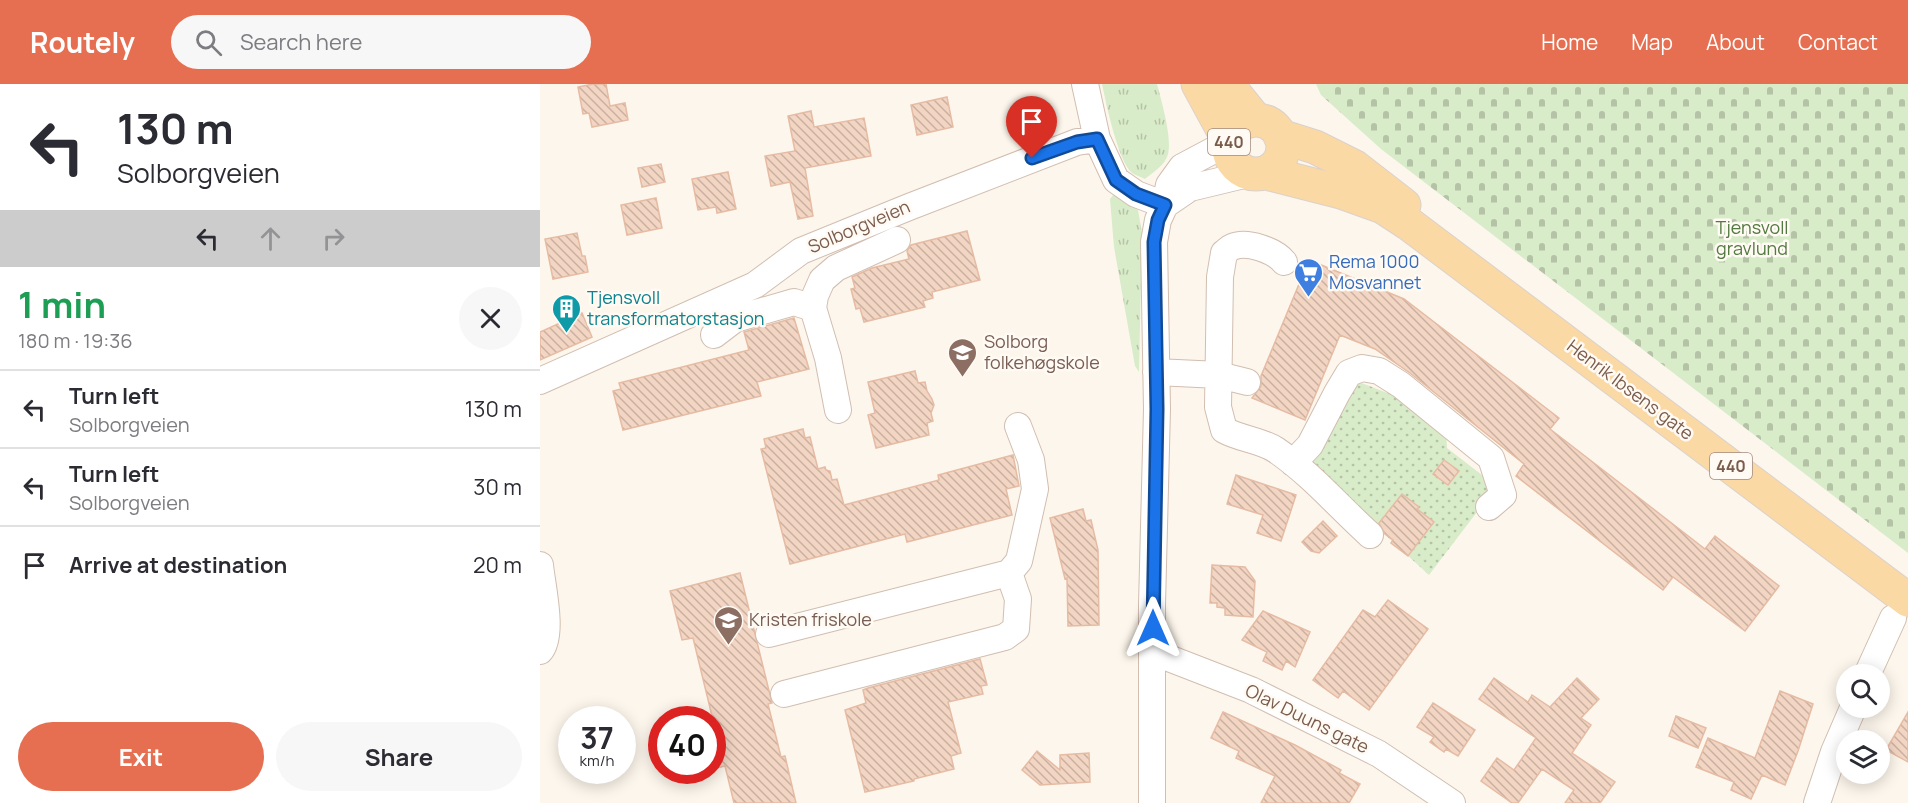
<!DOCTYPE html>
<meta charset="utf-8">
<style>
body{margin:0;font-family:Manrope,sans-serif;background:#f7f7f7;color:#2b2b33;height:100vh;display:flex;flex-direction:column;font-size:22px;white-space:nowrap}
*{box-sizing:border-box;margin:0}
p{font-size:20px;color:#7c7c81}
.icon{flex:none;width:33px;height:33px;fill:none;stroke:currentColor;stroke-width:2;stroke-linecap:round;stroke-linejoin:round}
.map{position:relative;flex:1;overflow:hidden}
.drawer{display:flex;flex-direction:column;background:#fff;width:540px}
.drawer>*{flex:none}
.hud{background:#fff;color:#2b2b33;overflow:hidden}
.buttons{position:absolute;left:1296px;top:580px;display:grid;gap:12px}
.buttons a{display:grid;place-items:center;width:54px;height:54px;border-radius:50%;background:#fff;box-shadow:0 3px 15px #0003;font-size:30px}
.speed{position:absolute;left:18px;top:622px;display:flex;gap:12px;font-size:30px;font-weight:700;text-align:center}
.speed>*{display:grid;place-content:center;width:78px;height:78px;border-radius:50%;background:#fff;box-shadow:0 3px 15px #0003;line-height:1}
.speed small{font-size:15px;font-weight:400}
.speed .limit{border:9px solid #d22;background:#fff;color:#111}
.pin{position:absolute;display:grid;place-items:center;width:51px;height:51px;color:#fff;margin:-62px -26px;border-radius:50% 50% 50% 0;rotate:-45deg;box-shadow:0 0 6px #0007}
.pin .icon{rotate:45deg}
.me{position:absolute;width:66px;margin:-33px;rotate:0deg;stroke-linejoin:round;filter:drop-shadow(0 0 4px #0008)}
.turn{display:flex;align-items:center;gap:21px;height:126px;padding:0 18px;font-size:27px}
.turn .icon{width:78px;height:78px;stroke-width:2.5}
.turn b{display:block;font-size:42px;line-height:51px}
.lanes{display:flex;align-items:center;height:57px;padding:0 18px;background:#0003;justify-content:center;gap:30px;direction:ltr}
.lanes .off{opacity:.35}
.round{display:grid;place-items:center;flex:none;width:63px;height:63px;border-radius:32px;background:#f7f7f7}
.overview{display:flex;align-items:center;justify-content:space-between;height:102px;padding:0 18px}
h1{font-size:36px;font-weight:700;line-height:45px;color:#1e9e55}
.button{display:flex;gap:12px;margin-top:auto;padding:12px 18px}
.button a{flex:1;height:69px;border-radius:36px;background:#e76f51;color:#fff;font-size:24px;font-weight:700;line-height:69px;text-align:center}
.button a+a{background:#f7f7f7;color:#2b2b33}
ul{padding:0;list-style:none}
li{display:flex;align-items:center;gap:18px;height:78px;padding:0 18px;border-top:2px solid #e1e1e2}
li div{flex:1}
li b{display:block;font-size:22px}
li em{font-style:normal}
header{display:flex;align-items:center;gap:36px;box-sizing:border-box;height:84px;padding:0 30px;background:#e76f51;color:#fff}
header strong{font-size:28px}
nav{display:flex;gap:33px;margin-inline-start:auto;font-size:21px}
.search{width:420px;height:54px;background:#f7f7f7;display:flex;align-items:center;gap:15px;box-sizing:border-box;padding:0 21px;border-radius:33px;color:#7c7c81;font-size:22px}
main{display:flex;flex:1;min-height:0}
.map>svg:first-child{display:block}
.grass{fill:url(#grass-tufts)}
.cemetery{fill:url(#cemetery-stones)}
.park{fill:url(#park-dots)}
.building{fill:url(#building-back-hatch);stroke:#e6bba3;stroke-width:1.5}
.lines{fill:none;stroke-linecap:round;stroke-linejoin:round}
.minor-casing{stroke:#d1beb0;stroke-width:28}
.major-casing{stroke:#dad1cd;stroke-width:35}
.minor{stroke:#fff;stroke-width:26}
.major{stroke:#fbd9a5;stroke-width:33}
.route-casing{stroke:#114b97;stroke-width:15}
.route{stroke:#1a73e8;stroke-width:10}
.labels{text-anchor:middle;stroke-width:5;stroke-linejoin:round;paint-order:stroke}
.shield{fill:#fffaf3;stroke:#a28b7f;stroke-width:1.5}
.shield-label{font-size:16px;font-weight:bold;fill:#7a5c4d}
.street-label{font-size:18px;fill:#7a5c4d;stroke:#fffaf3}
.park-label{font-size:18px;fill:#537a41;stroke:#fffaf3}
.shop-label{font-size:18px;fill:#366cbe;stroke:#fffaf3;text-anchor:start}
.culture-label{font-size:18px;fill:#0d838f;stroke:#fffaf3;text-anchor:start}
.education-label{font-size:18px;fill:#785e54;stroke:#fffaf3;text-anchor:start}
</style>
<header>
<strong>Routely</strong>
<div class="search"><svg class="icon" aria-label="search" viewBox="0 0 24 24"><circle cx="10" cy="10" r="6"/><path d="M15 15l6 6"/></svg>Search here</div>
<nav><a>Home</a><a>Map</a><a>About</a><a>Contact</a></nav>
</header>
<main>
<section class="drawer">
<div class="hud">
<div class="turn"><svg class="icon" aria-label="left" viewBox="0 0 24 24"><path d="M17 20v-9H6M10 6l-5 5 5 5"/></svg><div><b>130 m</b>Solborgveien</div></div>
<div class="lanes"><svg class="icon" aria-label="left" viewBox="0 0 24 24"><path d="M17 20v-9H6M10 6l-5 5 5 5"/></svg><svg class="icon off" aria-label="ahead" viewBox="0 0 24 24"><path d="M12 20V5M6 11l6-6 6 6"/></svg><svg class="icon off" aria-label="right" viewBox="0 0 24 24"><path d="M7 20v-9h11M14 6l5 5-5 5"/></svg></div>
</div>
<div class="overview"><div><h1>1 min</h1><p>180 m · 19:36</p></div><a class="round"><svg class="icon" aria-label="close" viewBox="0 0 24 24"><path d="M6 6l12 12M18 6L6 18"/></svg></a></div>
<ul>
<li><svg class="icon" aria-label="left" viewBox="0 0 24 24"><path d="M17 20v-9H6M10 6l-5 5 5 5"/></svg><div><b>Turn left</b><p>Solborgveien</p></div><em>130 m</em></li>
<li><svg class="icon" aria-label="left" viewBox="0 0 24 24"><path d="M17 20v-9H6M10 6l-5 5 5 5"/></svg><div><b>Turn left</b><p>Solborgveien</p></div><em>30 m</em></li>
<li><svg class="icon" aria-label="arrive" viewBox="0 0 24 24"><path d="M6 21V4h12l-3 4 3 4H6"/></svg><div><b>Arrive at destination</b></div><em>20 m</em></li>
</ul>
<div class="button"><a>Exit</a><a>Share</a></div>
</section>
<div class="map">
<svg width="1368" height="719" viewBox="0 0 1368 719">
<defs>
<pattern id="grass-tufts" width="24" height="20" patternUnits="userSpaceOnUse" patternTransform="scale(1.5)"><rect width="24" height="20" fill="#d8ecc9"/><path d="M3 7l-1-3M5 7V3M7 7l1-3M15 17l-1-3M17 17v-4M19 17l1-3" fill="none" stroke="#b4c2a5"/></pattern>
<pattern id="cemetery-stones" width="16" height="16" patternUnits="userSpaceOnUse" patternTransform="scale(1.5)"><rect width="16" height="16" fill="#d8ecc9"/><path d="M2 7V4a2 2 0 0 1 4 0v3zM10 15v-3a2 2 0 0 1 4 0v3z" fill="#b4c2a5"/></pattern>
<pattern id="park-dots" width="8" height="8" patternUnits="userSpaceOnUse" patternTransform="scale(1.5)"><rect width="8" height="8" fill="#d8ecc9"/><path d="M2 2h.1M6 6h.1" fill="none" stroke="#b4c2a5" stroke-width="1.8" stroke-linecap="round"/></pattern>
<pattern id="building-back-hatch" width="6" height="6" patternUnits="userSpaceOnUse" patternTransform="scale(1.5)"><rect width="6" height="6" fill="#f3d5c3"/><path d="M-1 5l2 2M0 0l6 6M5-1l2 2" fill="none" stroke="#cab0a1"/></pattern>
</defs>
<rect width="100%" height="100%" fill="#fdf6ec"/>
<path class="grass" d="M562,0H617C621,16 635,61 626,75C622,83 612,89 605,95C601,93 595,91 592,89C578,77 566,19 562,0Z
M574,110L598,126L602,149L599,288L595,282L574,163L570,115Z"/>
<path class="cemetery" d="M776,0H1368V469L841,65L781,11Z"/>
<path class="park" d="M819,298L863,315L906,347L907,364L951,398L953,407L889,491L821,429L768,375Z"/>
<path class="building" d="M53,0H66L70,22L85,19L88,36L52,43L49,29L43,30L38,3Z
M407,13L413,43L377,51L371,21Z
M271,27L274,43L324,34L331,72L265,84L273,132L258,135L250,98L231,102L225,72L255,67L248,32Z
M121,80L125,98L102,103L98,84Z
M188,88L196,125L177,129L176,123L158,126L152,95Z
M116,114L122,144L87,151L81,121Z
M427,147L440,196L392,208L393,214L383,217L385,223L324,238L320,224L316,225L311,205L315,204L312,193L332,184L369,175L367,167L371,161Z
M37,149L42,172H45L48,188L13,195L5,155Z
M769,176L864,215L1019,334L1010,345L1165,465L1175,452L1239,502L1205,547L1133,493L1123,506L976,392L984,380L870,289L835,265L800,251L765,336L712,314L721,302V292Z
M42,229L52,253L0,276V248Z
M254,234L269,285L217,298L221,312L83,346L73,307L81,305L79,299L209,266L204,248Z
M375,287L378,299L385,298L387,307L392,315L394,321L391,329L393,337L387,339L389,351L336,364L328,331L335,329L328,298Z
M263,345L265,354L270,353L278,385L285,383L286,386L290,387L292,396L297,395L304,421L399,396L398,391L473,371L479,402L466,405L472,431L367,458L365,450L250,480L221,365L226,364L224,355Z
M904,376L919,387L908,401L893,390Z
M696,391L756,411L741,457L717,449L723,431L687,420Z
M862,410L879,423L877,425L894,438L868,472L851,459L853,456L845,450L839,439Z
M543,425L546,437L551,436L558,466L559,541L528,542L527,494L525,495L510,434Z
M783,437L797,452L779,469L771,467L762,458Z
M672,481L705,483L715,497L713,533L685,531V524L677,523V519H670Z
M200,489L232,619L228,620L241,673L245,672L256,719H194L185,682L172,685V632L153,554L142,556L130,507Z
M848,516L888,545L829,626L803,607L798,614L773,596L823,526L835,533Z
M723,527L770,548L755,583L746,577L742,586L723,577L727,568L702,556Z
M440,575L447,601L441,602L443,610L408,618L421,669L411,672L414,685L374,695V697L325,708L305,626L326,619L323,606L328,604Z
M954,594L988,618L992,611L1010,623L1037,594L1059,615L1041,634L1051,641L1032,669L1075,698L1060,719H1025L1034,706L1002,685L978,719H972L941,697L957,674L974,686L996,654L939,615Z
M1240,607L1273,620L1258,667L1245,701L1222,691L1211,715L1191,706L1194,698L1156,683L1168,654L1215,674Z
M893,619L935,646L918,672L906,665L904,668L890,658L894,653L877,643Z
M683,628L755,661L801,686L799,689L820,700L809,719H721L735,692L696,674L699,667L671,654Z
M1368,628V678L1346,666Z
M1136,632L1166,644L1158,664L1129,652Z
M497,667L520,686V671L549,669L550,698L500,701L482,686Z"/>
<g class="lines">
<defs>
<path id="minor" d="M545,0L557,55
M625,121L650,104L708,90
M744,178C735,167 707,156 692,163C689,164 687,167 684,169L680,193L678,323L684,346C700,355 721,356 736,366C771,390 799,423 830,451
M174,251L195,235L254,218L273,224
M616,288L679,291L707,298
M0,297L215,201L261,167L369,123L537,58L557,55L576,96L596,110L625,121
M298,326L288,274L273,224L275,212L282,196L296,184L357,156
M753,379L770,361L797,309L809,289L822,284L839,287L861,301L951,374L963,411L949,423
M0,481C2,502 14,551 0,567
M229,550L469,489L479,477L495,405L491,376L478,342
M613,568L711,606L839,670L912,719
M1327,591L1353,534
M244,610L465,553L476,545L478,515L469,489
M612,719V521L617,325L614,158L618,136L625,121L629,101L642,83L689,58
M1277,719L1294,668L1313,624"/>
<path id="major" d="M658,0L689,57
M687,0L716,36
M689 63a27 27 0 1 1 54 0a27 27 0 1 1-54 0Z
M740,52L775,63L815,83L864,121
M726,89L801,108L843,123L869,140L1368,516"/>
</defs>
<use href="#minor" class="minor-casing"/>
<use href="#major" class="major-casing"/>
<use href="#minor" class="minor"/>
<use href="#major" class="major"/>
</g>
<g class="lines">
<defs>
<path id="route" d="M492,74L537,58L557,55L576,96L596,110L625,121L618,136L614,158L617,325L613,544"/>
</defs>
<use href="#route" class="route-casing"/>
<use href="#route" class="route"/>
</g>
<defs>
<symbol id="supermarket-pin" viewBox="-11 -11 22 30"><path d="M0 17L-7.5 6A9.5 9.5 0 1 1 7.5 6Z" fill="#3f7fe0" stroke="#fffaf3"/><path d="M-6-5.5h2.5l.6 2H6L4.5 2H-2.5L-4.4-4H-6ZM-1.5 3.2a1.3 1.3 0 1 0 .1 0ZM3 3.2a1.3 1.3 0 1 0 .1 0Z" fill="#fff"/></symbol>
<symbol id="building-pin" viewBox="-11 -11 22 30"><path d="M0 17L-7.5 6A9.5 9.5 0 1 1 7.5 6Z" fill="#0f9aa8" stroke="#fffaf3"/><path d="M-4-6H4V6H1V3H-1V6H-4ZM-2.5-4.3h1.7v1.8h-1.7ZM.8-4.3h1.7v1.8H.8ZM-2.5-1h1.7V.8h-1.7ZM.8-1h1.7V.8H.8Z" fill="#fff"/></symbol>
<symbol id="school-pin" viewBox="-11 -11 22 30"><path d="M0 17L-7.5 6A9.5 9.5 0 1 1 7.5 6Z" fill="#8d6e63" stroke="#fffaf3"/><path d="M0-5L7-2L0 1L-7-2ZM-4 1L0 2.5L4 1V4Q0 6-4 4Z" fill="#fff"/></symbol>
</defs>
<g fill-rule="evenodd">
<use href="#supermarket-pin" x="752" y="172" width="33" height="45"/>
<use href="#building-pin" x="10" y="208" width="33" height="45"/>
<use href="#school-pin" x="406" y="252" width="33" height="45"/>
<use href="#school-pin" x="172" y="520" width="33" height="45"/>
</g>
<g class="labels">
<g class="shield">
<rect x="668" y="45" width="42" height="26" rx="4.5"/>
<rect x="1170" y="369" width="42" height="26" rx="4.5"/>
</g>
<g class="shield-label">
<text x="689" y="64">440</text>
<text x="1191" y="388">440</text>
</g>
<g class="street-label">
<text transform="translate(319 143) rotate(-23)" y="6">Solborgveien</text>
<text transform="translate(1090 306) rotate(37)" y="6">Henrik Ibsens gate</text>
<text transform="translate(767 635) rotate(26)" y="6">Olav Duuns gate</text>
</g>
<g class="park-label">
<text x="1212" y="150">Tjensvoll<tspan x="1212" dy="21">gravlund</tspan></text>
</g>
<g class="shop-label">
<text x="789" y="184">Rema 1000<tspan x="789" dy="21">Mosvannet</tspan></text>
</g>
<g class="culture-label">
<text x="47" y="220">Tjensvoll<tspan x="47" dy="21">transformatorstasjon</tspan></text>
</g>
<g class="education-label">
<text x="444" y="264">Solborg<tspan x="444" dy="21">folkehøgskole</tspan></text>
<text x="209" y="542">Kristen friskole</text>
</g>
</g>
</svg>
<div class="buttons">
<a><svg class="icon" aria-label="search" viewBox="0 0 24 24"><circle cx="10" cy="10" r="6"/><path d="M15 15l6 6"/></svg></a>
<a><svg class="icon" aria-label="layers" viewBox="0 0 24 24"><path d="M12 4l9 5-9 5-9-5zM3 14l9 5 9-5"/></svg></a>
</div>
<div class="speed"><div>37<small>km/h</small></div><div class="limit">40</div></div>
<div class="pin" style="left:492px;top:74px;background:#d93025"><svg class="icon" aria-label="arrive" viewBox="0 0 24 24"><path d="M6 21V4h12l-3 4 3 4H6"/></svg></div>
<svg class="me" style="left:613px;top:544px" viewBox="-20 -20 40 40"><path d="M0-17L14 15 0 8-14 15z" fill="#1a73e8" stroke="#fff" stroke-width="4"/></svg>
</div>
</main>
